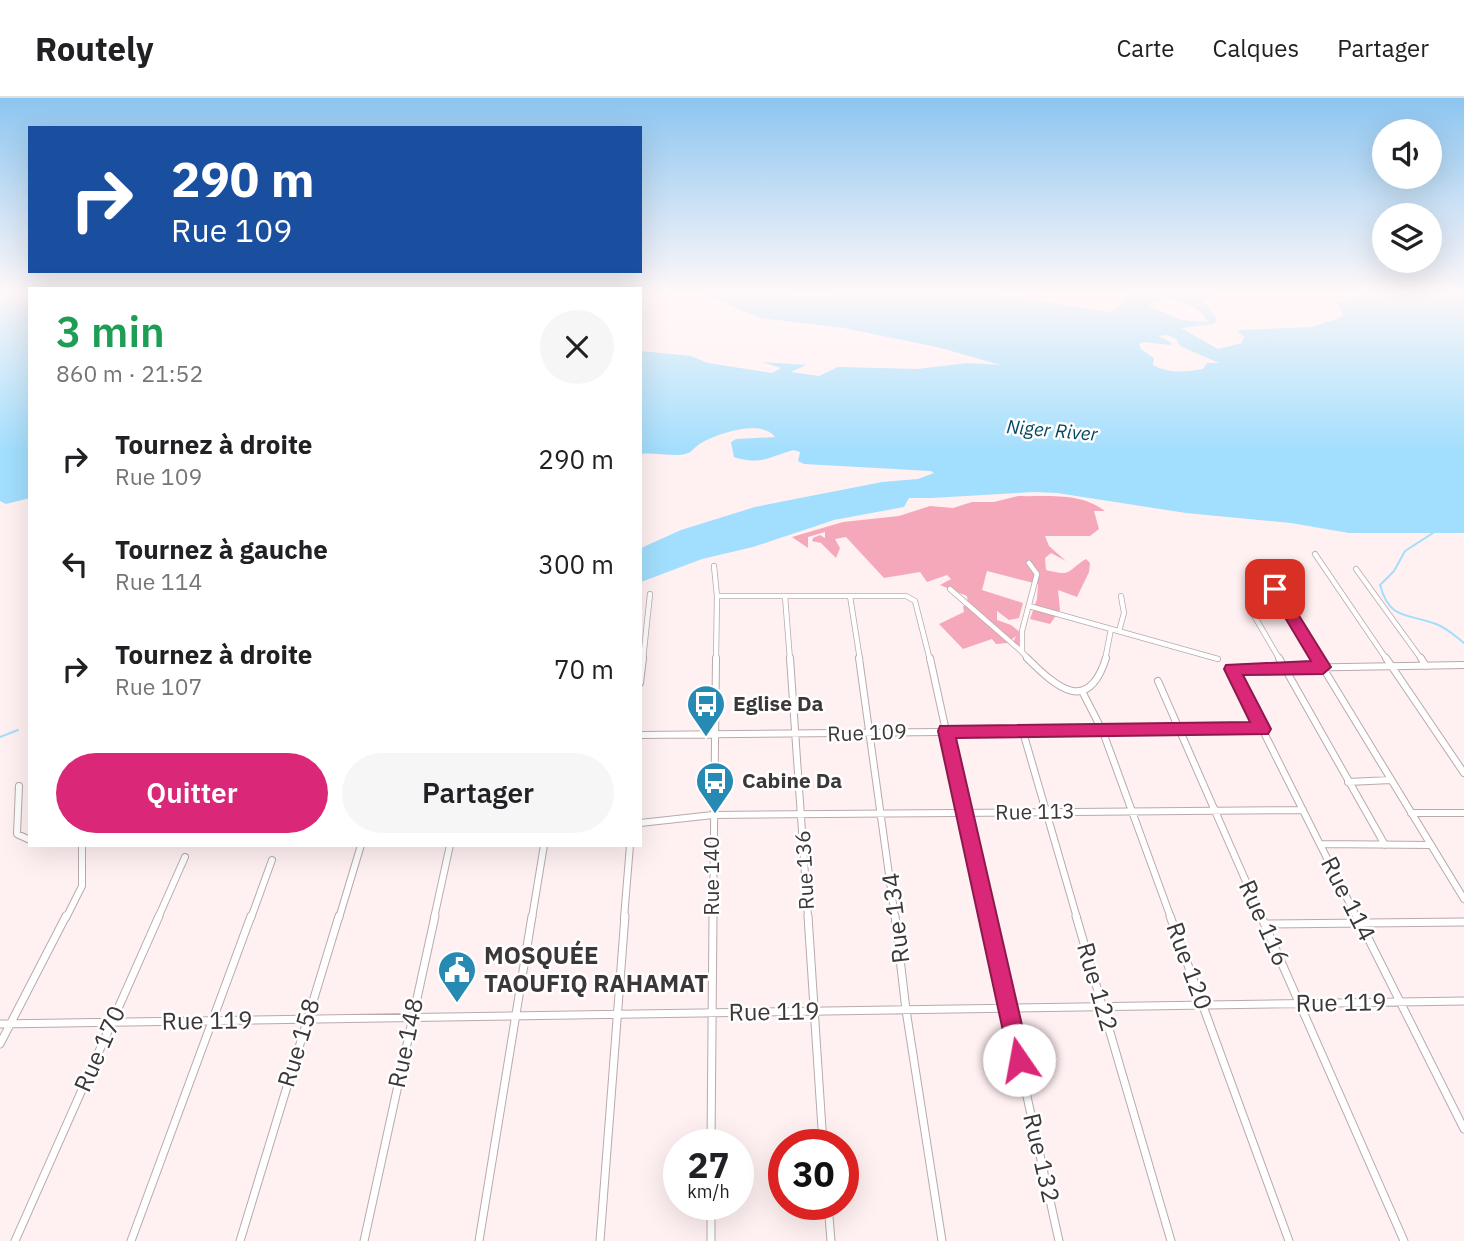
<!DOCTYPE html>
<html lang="fr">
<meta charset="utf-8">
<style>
body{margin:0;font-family:"IBM Plex Sans",sans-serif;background:#f6f6f6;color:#202124;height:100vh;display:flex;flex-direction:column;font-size:26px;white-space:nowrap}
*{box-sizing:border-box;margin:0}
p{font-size:23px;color:#757577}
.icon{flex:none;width:38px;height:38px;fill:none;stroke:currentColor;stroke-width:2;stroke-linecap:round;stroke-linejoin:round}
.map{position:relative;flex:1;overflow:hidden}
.side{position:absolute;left:28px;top:189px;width:614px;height:560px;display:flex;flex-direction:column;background:#fff;border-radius:0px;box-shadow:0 7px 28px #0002}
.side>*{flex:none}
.banner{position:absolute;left:28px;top:28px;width:614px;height:147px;border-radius:0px;box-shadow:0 7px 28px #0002;background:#1a4fa0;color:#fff;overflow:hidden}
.buttons{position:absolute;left:1372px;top:21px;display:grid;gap:14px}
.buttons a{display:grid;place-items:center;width:70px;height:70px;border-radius:50%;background:#fff;box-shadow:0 7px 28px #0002;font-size:35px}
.speed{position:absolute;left:663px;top:1031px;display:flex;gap:14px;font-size:35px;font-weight:700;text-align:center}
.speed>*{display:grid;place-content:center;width:91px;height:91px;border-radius:50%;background:#fff;box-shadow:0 7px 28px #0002;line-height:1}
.speed small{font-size:18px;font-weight:400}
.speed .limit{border:10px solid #d22;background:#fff;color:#111}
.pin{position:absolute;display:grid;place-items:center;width:60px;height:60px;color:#fff;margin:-30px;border-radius:14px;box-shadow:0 4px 10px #0006}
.me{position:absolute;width:77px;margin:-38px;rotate:348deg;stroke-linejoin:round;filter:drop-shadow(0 0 5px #0008)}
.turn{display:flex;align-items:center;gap:24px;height:147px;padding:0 28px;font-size:32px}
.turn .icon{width:91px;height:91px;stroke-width:2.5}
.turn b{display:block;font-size:49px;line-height:60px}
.round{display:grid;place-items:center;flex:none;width:74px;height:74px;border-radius:37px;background:#f6f6f6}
.headline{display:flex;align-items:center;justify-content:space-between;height:119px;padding:0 28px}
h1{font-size:42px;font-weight:600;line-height:52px;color:#1e9e55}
.primary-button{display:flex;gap:14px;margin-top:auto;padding:14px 28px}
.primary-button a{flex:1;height:80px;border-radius:42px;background:#db2777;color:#fff;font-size:28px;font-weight:600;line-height:80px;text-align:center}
.primary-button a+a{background:#f6f6f6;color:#202124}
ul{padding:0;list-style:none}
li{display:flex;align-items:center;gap:21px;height:105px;padding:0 28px}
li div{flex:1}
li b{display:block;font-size:26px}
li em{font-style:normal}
header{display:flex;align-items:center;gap:42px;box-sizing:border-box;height:98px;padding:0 35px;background:#fff;border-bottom:2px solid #e0e0e0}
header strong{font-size:33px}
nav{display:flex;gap:38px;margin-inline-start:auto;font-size:24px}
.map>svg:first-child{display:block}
.forest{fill:#f5a8ba}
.water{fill:#a2defd;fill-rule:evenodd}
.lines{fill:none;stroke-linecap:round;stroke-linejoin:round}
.stream{stroke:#a2defd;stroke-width:2}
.minor-far2-casing{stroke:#b8aaad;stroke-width:6}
.minor-far1-casing{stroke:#b8aaad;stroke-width:8}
.minor-casing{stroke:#b8aaad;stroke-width:9}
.minor-far2{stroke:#fff;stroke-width:4.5}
.minor-far1{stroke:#fff;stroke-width:6}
.minor{stroke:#fff;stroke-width:7}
.route{fill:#db2777;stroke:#8e194d;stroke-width:2}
.labels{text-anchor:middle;stroke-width:5;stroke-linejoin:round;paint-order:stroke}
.far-water-label{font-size:19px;font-style:italic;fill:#064962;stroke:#fff}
.poi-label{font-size:21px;font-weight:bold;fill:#3c3738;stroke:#fff;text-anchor:start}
.street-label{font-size:21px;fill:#3c3738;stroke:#fff}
.near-street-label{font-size:24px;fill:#3c3738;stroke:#fff}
.near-poi-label{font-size:24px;font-weight:bold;fill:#3c3738;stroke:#fff;text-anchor:start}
</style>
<header>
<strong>Routely</strong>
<nav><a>Carte</a><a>Calques</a><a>Partager</a></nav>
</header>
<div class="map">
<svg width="1464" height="1143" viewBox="0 0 1464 1143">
<rect width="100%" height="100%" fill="#fff0f2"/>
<path class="forest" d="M1018,398C1048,399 1080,394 1105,413H1094L1099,431L1090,438H1045L1049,448L1066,463L1051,455L1045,460L1046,472C1073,479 1066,473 1086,461L1090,465L1089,474L1077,499L1058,492L1060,512L1050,526L1030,521L1037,501L1038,486L987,473L982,492L1023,505L1019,520L1009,522L997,513V522L1011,527L1025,538L1020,554L1013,545L1016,538L1007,545L996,546L992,541L963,551L939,526L964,514L963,508L968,507L967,498L940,487L951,481L947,477L927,484L920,474L884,480L846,439L835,441L840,450L836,460L821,445L812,443L813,440L820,437L825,440V434L808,439V450L792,439L843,424L899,418L930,408L953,410L972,404H994Z"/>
<path class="water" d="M0,194H30V400L6,406L0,403Z
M698,194H770L824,201L835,198L831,194H980L1110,214L1119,209L1130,194H1223L1202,202L1216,219L1215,226L1181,230L1218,251L1242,245L1244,238L1237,234L1240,232L1312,229L1342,219L1343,215L1337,205C1376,188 1423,194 1464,194V435H1349L1291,425L1186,415L1057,395L1034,394L931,400H909L904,409L834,422L753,449L702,461L641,484V450L681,432L755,409L882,384L918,381L934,375L931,373L804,366L798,363L800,354L794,352C770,358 762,368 734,359L731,344L736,341L775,339C763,321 719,335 703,344C696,347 692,355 685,356C673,359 654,354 641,356V253L691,258L708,265L772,275L781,270L762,264L806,267L791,274L819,278L838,269L917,271L967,265L1001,267L937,249L844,230L760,220ZM1164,200C1180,202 1201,209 1208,224L1181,222L1148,208ZM1167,237L1176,241L1180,248L1219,265H1207L1203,271C1184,274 1170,276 1153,267L1154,260L1141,251L1139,246L1144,244L1170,247L1172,245L1159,238Z"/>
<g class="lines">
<path class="stream" d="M1433,435L1405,453L1394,473L1380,487C1390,523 1407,515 1436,526C1447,530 1455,538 1464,545
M0,639L18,632"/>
<defs>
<path id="minor-far2" d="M1315,456L1387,562
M1029,465L1037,476L1022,533V554L1029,562
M714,468L717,498L716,562
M1263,471L1319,562
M1356,471L1422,562
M950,491L1021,553
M717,498H906L915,503L930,562
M785,498L790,562
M850,498L860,562
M1029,508L1218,561
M1252,514L1280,562
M1119,533L1124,515L1121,498
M643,562L650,496
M1105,562L1111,531"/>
<path id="minor-far1" d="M790,560L808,820
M859,560L895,820
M930,560L987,820
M1027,560C1057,590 1088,617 1106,560
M1279,560L1385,747
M1317,560L1464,801
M1386,560L1464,675
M1421,560L1426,568
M1158,583L1262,820
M640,585L643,560
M1083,595L1103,634L1171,820
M1023,634L1077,820
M640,637L1262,631
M1348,684L1391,682
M19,688L17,736L30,742
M1411,715H1464
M640,725L713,717L1303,712
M1321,746L1431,747
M66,820L82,788V747
M158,820L185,759
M251,820L272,762
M339,820L361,747
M434,820L450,747
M532,820L544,747
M624,820L630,747
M713,820L716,560
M1357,820L1232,571L1464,567"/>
<path id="minor" d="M808,818L823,1046
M895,818L906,912L942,1143
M987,818L1059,1143
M1076,818L1171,1143
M1170,818L1289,1143
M1261,818L1404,1143
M1357,818L1464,1031
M1265,826L1464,824
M0,926L1464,903
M0,946L66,818
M711,1046L713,818
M711,1106V1143
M828,1106L831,1143
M15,1143L159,818
M131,1143L251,818
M240,1143L339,818
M364,1143L435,818
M479,1143L532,818
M600,1143L625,818"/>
</defs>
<use href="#minor-far2" class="minor-far2-casing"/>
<use href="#minor-far1" class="minor-far1-casing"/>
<use href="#minor" class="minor-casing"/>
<use href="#minor-far2" class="minor-far2"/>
<use href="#minor-far1" class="minor-far1"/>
<use href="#minor" class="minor"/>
</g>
<linearGradient id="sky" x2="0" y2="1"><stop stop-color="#8cc5f0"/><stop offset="0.55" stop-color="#fff8f9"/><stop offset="1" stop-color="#fff8f9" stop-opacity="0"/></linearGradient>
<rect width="1464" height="354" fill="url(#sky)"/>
<path class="route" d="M1275,485L1280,487L1331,569L1323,576L1243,577L1271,631L1268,636L956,640L1030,962L1027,970L1019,973L1011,970L938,633L940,628L1250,624L1224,571L1226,567L1311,563L1268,491Z"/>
<defs>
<symbol id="bus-pin" viewBox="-11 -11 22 30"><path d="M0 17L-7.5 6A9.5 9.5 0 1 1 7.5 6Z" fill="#268ab3" stroke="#fff"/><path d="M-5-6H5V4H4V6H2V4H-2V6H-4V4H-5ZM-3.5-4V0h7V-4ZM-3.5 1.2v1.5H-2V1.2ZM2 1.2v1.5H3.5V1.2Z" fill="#fff"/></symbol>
<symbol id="civic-pin" viewBox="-11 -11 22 30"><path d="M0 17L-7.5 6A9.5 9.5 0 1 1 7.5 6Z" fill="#268ab3" stroke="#fff"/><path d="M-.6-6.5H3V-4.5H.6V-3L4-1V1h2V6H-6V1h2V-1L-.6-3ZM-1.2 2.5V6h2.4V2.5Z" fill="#fff"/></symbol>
</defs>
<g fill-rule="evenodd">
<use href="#bus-pin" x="684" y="584" width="44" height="60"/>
<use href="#bus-pin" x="693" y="661" width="44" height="60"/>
<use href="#civic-pin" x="435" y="850" width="44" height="60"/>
</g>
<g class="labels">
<g class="far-water-label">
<text transform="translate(1052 332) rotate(5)" y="7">Niger River</text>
</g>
<g class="poi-label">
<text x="733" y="613">Eglise Da</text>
<text x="742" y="690">Cabine Da</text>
</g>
<g class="street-label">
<text transform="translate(867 635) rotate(-2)" y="7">Rue 109</text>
<text transform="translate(1035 714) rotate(-1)" y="7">Rue 113</text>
<text transform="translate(805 772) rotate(-93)" y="7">Rue 136</text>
<text transform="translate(712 778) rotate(-90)" y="7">Rue 140</text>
</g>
<g class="near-street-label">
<text transform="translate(1348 801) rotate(63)" y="8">Rue 114</text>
<text transform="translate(896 820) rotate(-97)" y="8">Rue 134</text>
<text transform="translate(1264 825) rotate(66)" y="8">Rue 116</text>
<text transform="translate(1189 868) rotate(70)" y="8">Rue 120</text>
<text transform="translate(1097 889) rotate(74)" y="8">Rue 122</text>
<text transform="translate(1341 905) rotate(-1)" y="8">Rue 119</text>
<text transform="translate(774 914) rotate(-1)" y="8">Rue 119</text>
<text transform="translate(207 923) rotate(-1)" y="8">Rue 119</text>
<text transform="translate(299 945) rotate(-73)" y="8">Rue 158</text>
<text transform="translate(406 945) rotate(-78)" y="8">Rue 148</text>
<text transform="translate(100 951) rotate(-66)" y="8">Rue 170</text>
<text transform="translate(1041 1060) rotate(77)" y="8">Rue 132</text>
</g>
<g class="near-poi-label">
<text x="484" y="866">MOSQUÉE<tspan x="484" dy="28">TAOUFIQ RAHAMAT</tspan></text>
</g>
</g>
</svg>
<div class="buttons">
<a><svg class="icon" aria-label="sound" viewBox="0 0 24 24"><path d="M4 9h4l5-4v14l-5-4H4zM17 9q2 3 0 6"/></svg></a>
<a><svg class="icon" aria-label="layers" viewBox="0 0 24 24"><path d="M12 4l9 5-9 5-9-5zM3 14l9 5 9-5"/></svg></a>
</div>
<div class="speed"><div>27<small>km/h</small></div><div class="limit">30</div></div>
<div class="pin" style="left:1275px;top:491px;background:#d93025"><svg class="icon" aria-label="arrive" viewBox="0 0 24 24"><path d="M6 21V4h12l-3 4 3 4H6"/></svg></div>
<svg class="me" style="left:1019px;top:962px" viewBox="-20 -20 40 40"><circle r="19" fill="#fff"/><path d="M0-13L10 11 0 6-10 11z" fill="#db2777"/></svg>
<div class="banner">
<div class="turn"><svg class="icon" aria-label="right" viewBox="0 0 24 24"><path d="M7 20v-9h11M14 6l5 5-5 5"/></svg><div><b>290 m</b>Rue 109</div></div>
</div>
<section class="side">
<div class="headline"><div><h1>3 min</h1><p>860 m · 21:52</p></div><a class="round"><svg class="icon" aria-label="close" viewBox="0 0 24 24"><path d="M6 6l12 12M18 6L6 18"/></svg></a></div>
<ul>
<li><svg class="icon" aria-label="right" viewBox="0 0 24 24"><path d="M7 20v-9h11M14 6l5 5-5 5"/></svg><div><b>Tournez à droite</b><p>Rue 109</p></div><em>290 m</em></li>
<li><svg class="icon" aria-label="left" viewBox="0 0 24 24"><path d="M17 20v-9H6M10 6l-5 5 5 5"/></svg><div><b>Tournez à gauche</b><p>Rue 114</p></div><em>300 m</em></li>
<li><svg class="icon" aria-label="right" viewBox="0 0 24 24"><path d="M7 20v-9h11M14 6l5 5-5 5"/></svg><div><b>Tournez à droite</b><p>Rue 107</p></div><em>70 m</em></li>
</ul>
<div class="primary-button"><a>Quitter</a><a>Partager</a></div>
</section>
</div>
